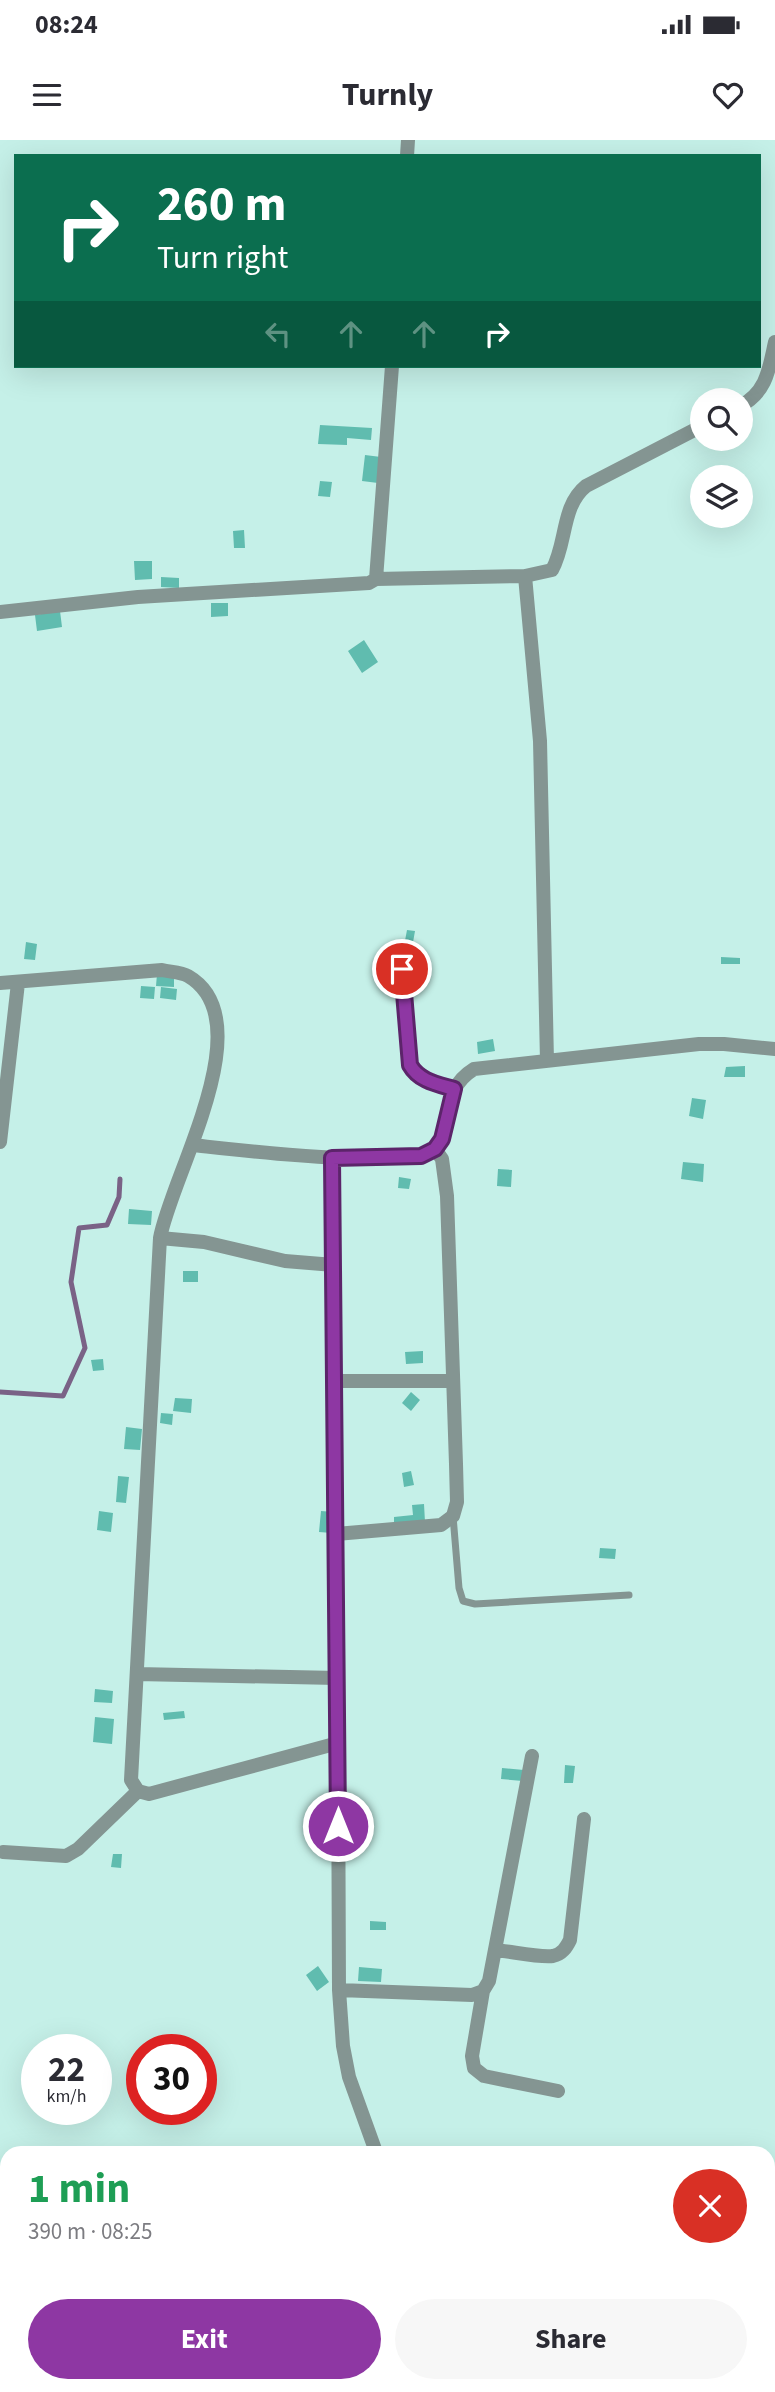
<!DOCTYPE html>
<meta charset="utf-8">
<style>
body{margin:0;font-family:"Source Sans 3",sans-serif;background:#f7f7f7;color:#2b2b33;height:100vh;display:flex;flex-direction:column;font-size:26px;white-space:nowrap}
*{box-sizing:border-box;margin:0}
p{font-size:23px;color:#7c7c81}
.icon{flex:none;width:38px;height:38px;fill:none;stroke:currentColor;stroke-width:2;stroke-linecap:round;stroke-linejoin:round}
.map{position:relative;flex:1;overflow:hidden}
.details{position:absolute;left:0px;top:2006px;width:775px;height:247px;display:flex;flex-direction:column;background:#fff;border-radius:21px 21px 0 0;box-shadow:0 7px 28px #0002}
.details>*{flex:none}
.banner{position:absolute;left:14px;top:14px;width:747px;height:214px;border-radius:0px;box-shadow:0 7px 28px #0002;background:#0b6e4f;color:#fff;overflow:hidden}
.tools{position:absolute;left:690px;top:248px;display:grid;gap:14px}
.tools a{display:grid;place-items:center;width:63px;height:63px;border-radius:50%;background:#fff;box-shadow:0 7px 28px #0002;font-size:35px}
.speed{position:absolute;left:21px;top:1894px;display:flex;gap:14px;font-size:35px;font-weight:700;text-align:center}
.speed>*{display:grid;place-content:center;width:91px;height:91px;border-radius:50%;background:#fff;box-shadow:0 7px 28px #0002;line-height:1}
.speed small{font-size:18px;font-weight:400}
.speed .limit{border:10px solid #d22;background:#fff;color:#111}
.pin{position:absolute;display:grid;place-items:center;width:60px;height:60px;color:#fff;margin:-30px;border:4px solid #fff;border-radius:50%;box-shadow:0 2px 7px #0007}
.me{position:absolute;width:77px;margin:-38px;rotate:0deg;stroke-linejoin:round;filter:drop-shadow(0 0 5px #0008)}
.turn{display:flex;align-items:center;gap:24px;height:147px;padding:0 28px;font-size:32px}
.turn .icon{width:91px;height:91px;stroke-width:2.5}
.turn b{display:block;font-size:49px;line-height:60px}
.lanes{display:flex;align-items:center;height:66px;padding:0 28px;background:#0003;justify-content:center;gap:35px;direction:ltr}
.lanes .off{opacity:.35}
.round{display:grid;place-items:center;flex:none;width:74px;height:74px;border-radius:37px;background:#f7f7f7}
.headline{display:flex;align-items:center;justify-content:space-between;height:119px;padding:0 28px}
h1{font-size:42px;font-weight:700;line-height:52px;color:#1e9e55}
.action{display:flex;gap:14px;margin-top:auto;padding:14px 28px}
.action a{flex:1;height:80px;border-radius:42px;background:#8e37a3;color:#fff;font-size:28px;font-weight:700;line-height:80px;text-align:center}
.action a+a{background:#f7f7f7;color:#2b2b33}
.status{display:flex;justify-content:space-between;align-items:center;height:49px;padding:0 35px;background:#fff;direction:ltr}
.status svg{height:19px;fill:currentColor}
header{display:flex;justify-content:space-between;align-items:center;height:91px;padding:0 28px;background:#fff;font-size:32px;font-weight:700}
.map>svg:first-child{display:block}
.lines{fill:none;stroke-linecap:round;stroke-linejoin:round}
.stream{stroke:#7a6286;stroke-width:5}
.building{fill:#60bcaf}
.lane{stroke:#849592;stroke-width:7}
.street{stroke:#849592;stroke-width:14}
.route-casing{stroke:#5c246a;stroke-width:18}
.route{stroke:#8e37a3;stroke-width:12}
</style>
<div class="status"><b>08:24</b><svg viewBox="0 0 49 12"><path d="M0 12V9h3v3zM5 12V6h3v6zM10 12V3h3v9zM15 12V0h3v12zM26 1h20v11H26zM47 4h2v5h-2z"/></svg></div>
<header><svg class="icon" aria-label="menu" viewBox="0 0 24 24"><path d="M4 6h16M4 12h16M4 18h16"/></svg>Turnly<svg class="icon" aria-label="heart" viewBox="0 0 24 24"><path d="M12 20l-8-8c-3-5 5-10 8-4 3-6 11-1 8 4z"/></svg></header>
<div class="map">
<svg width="775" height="2252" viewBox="0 0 775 2252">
<rect width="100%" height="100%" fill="#c5f0e8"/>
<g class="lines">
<path class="stream" d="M0,1252L63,1256L85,1208L71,1142L79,1088L107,1085L119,1057L120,1039"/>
</g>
<path class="building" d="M320,285L372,288L371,300L347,298V305L318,304Z
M365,315L381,317L378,343L362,341Z
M320,341L332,342L330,357L318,356Z
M244,390L245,408H234L233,391Z
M134,421H152V439L135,440Z
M161,437L179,438V448L161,447Z
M211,463H228V476L211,477Z
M60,471L62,487L37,491L35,475Z
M364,500L378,522L362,533L348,511Z
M407,790L415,791L412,808L404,806Z
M26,802L37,804L35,820L24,819Z
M721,817L740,818V824H721Z
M157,834L174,835V847L156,846Z
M141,846L155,847L154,859L140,858Z
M161,847L177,849L176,860L160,858Z
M493,899L495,911L478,914L477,902Z
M745,926V937H724L726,927Z
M692,958L706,960L703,979L689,976Z
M683,1022L704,1024L703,1042L681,1039Z
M498,1029L512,1030L511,1047L497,1046Z
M399,1037L411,1039L409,1049L398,1048Z
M129,1069L152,1071L151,1085L128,1084Z
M183,1131H198V1142H183Z
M423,1211V1223L406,1224L405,1212Z
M103,1219L104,1230L93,1231L91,1220Z
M411,1252L420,1260L411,1271L402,1263Z
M175,1258L192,1259L191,1273L173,1271Z
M161,1273L173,1274L172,1285L160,1283Z
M126,1287L142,1289L140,1310L124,1309Z
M411,1331L414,1345L404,1347L402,1333Z
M118,1336L129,1337L126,1363L116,1362Z
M424,1364L425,1382L394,1384V1377L413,1375L412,1365Z
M99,1371L113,1373L111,1392L97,1390Z
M321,1371L334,1372L332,1393L319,1392Z
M600,1408L616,1409L615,1419L599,1418Z
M95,1549L113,1551L112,1563L94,1562Z
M184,1571L185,1578L164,1580L163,1573Z
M95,1577L114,1579L112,1604L93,1602Z
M565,1625L575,1626L573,1643H564Z
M502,1628L524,1630L523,1641L501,1639Z
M317,1699L334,1700L333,1709L316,1708Z
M113,1714H122L121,1728L111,1727Z
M370,1781L386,1782V1790H370Z
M318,1826L329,1842L317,1851L306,1835Z
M359,1827L382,1829L381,1842L358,1841Z"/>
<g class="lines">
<path class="lane" d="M403,829L410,925L415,934L454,949
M453,1376L459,1448L463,1461L475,1464L629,1455"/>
<path class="street" d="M407,16L408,0
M740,266C767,252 769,229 775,202
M525,436L540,601L547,921
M376,439L525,436L552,430C567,404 561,366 586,346L702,286
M0,472L138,457L369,443L376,439L392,226
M0,843L162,830C170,832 181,832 188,836C264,880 171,1036 160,1098L131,1640L138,1651L149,1654L338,1603L339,1850L343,1906L349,1937L376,2012
M0,1002L18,843
M192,1005C231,1009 413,1032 436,1007C458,984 437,952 474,929L699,904H724L775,909
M333,1018L338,1603
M160,1098L204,1102L285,1121L334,1125
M334,1241H453
M336,1394L441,1385L453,1376L457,1362L456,1324L447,1056L442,1019L435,1009
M137,1534L337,1538
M3,1712L66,1716L78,1709L138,1651
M495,1810C510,1811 539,1818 553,1816C562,1814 566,1808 570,1800L584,1679
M339,1850L472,1855L483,1851L489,1841L532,1616
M483,1851L472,1916L474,1928L484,1936L558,1951
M460,2245L462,2252"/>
</g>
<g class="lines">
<defs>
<path id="route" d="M338,1686L332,1018L421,1016L435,1009L442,999L454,949C437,944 419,941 410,925L402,829"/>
</defs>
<use href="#route" class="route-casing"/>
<use href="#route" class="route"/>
</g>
</svg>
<div class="tools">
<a><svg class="icon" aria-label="search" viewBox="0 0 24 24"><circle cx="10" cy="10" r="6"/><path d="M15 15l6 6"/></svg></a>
<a><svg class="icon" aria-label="layers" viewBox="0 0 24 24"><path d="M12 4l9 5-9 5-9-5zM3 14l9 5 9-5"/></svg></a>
</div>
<div class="speed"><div>22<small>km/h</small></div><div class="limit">30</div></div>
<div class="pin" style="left:402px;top:829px;background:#d93025"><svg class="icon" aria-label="arrive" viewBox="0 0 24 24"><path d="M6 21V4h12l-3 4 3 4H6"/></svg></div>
<svg class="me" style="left:338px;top:1686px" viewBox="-20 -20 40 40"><circle r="17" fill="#8e37a3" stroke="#fff" stroke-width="3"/><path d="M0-11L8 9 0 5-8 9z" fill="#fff"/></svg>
<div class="banner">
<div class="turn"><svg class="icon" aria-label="right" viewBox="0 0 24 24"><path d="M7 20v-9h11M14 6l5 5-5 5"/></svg><div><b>260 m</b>Turn right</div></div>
<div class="lanes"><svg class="icon off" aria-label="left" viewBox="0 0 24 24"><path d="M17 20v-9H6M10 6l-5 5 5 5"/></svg><svg class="icon off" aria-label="ahead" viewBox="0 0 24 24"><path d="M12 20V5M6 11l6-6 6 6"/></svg><svg class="icon off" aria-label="ahead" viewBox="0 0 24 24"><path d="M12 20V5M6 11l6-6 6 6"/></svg><svg class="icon" aria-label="right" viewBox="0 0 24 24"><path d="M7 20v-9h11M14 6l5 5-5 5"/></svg></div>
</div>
<section class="details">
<div class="headline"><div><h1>1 min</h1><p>390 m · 08:25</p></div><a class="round" style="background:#d93025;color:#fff"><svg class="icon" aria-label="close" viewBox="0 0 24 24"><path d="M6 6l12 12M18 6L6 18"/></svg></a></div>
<div class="action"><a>Exit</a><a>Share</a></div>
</section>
</div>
